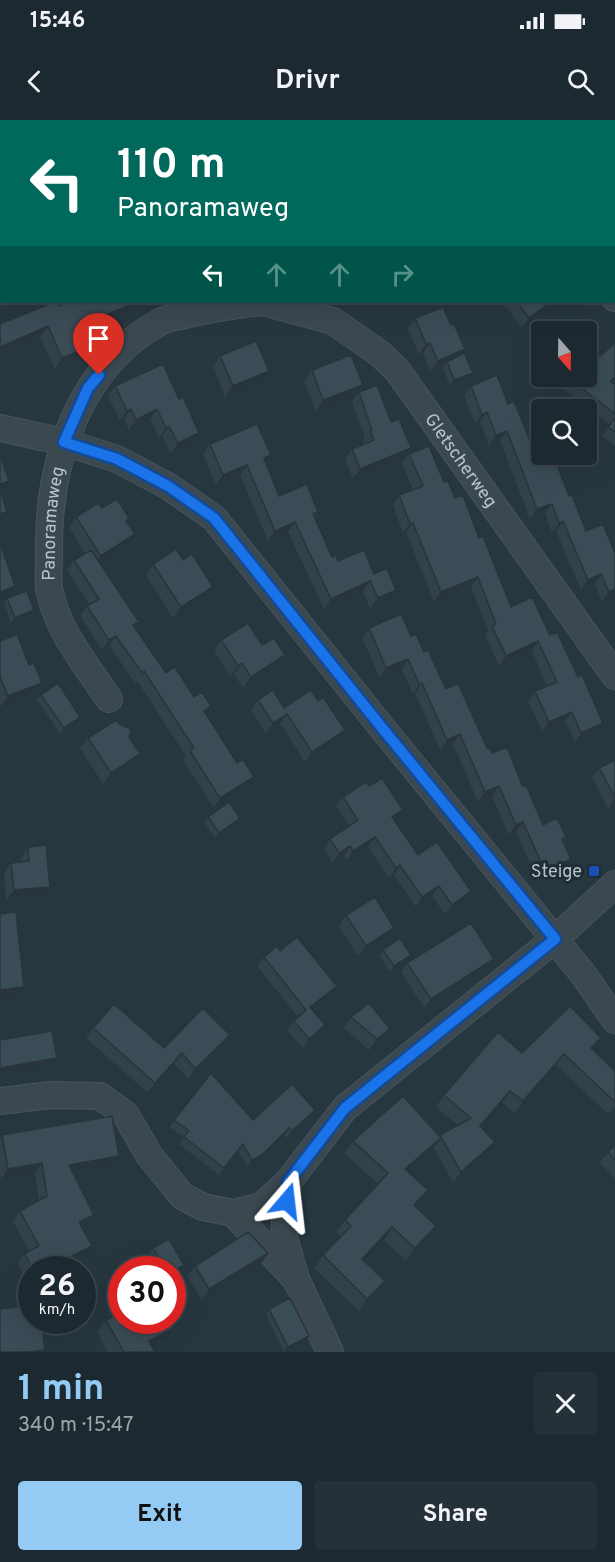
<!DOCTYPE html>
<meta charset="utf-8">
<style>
body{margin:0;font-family:Overpass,sans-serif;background:#253138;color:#f1f3f6;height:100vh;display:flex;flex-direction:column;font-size:22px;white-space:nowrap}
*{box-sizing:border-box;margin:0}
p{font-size:20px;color:#a0a6ab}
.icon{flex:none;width:33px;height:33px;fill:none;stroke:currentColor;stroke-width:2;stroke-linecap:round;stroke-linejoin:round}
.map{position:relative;height:1232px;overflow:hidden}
.panel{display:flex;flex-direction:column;background:#1d2930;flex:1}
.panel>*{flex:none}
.hud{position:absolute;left:0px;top:0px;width:615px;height:183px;box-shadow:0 6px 24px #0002,0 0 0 2px #3b454c;background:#00695c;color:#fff;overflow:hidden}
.needle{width:39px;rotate:160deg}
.buttons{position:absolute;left:531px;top:201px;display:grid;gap:12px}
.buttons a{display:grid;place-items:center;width:66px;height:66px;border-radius:6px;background:#1d2930;box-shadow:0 6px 24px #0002,0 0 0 2px #3b454c;font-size:30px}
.speed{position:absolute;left:18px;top:1136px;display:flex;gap:12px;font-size:30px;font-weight:700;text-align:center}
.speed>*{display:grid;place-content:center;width:78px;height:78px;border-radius:50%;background:#1d2930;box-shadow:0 6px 24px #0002,0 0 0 2px #3b454c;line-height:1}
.speed small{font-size:15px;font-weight:400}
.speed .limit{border:9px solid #d22;background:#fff;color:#111}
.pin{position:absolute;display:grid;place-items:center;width:51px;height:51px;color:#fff;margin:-62px -26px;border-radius:50% 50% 50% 0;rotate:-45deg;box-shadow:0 0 6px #0007}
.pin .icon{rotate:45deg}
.me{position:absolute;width:66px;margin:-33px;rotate:17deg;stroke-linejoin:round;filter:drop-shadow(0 0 4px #0008)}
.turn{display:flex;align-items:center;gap:21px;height:126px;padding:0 18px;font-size:27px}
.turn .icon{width:78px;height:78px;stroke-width:2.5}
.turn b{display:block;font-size:42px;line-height:51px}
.lanes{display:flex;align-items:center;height:57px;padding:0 18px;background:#0003;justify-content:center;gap:30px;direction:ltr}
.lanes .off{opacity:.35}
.round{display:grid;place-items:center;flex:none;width:63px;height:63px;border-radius:6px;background:#253138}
.head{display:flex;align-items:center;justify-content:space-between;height:102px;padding:0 18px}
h1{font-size:36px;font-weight:700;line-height:45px;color:#94cbf4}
.primary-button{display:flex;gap:12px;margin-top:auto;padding:12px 18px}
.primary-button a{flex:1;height:69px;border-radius:6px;background:#94cbf4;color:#111;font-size:24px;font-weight:700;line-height:69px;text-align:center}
.primary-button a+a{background:#253138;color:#f1f3f6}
.status{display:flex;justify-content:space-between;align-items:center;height:42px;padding:0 30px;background:#1d2930;direction:ltr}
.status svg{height:16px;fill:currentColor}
header{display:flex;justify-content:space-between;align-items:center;height:78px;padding:0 18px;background:#1d2930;font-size:27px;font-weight:700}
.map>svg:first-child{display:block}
.green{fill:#294140}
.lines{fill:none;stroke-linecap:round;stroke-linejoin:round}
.street-casing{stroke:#48545d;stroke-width:28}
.path{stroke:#435957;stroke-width:4;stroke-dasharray:4.5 4.5;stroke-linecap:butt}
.street{stroke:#3c4850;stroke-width:26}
.wall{fill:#32414a}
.shaded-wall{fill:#29353c}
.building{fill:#3a4c56;stroke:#29353c;stroke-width:1.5}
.route-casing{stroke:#114b97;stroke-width:15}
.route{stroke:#1a73e8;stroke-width:10}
.transit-dot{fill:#1a4fb4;stroke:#202d36;stroke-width:2}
.labels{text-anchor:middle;stroke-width:6;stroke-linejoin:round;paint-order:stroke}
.street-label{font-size:18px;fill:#b8c3cb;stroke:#202d36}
.poi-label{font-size:18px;fill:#b8c3cb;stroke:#202d36;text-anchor:end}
</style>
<div class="status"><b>15:46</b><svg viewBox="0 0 49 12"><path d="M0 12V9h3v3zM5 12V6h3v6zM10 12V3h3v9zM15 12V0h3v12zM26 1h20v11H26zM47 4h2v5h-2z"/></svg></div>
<header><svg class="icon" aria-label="back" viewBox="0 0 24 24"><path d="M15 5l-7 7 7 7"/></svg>Drivr<svg class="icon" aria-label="search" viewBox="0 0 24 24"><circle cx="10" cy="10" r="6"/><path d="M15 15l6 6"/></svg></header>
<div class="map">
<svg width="615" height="1232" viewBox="0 0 615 1232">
<rect width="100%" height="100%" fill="#273740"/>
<path class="green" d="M417,0H615V18L614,19V2H416Z"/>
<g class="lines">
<defs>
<g id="street">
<path d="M210,0L211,2"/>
<path d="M298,2V0"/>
<path d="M614,176L615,178"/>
<path id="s1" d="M263,182L333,201L379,233L397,250L615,556"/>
<path d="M0,308L64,322L117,339L168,366L214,398L383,609L583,854L615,900"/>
<path id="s2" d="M109,579C86,545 56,509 49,468C48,456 49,443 49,431C48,343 78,247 160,202C166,199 174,197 181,196C208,189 235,185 262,182"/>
<path d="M0,981L50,975L100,976L126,995L149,1035L182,1076L203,1087L233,1093L262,1086L288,1062L345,988L555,819L615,764"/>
<path d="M288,1062L284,1117L296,1159L330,1232"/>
<path d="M233,1093L293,1156"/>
</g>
</defs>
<use href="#street" class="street-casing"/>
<path class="path" d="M123,2L127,0"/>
<use href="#street" class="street"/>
</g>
<path class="wall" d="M64,0H95L94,2H65Z
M236,0H276V2H237Z
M615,14V79L614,77V15Z
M615,98V124L614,122V99Z
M69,182H140L134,190L87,210L86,235L55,249L40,217L0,234V204L59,186Z
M502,182H553L548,190L522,208Z
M415,198L460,235L469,259L450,266L443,247L444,245L430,251L423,233L419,235L408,208Z
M220,236L262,262L225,277L213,247Z
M163,244L192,323L171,333L162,316L159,318L150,299L129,310L124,299L120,301L108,276L115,266Z
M312,250L355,276L316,291L304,261Z
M554,256H586L615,261L613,263L615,265V326L602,316L610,305L552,260Z
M471,266L508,284L538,340L569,376L586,411L615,476L602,482L595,464L581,470L556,411L552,413L545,393L530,399L500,320L489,325L480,302L475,304L464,275Z
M359,272L411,328L404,338L353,359L345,339L352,329L364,324L363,321L365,318L352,282Z
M210,324L271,335L265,342L279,376L318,392L315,397L332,437L338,441L374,454L389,480L370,488L363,471L324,489L288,412L268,421L240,355L216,365L203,334Z
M409,334L444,362L455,378L479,418L511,487L550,515L596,613L575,622L565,601L542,611L528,581L535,571L547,566L532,531L499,546L485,515L488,510L471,467L434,482L406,412L403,413L393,385L399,375L413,370L402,343Z
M102,388L127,402V425L99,443L135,507L166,553L206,594L237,643L254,657L247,666L214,688L183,640L186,636L137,561L135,563L109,525L102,530L80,496L87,486L89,484L67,450L74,440L85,433L69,407L76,397Z
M183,440L206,477L173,498L146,455L153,444Z
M7,478L34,490L30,496L11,503L4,484Z
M369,508L411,516L424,532L446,569L487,628L523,667L543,705L563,721L571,739L564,749L538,761L516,712L509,715L492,676L478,682L453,624L440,630L415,573L413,574L402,549L380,558L362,518Z
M221,520L262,525L278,546L243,568L234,554L230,556L214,531Z
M0,521L34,574L0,587Z
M41,575L80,597L77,603L60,614L37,580Z
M258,580L284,588L318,581L339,620L305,642L280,603L266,613L251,590Z
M129,617L132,645L103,664L80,628L88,618Z
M615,640V685L608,689L592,658L599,648Z
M369,666L403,690L395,701L418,735L464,781L445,794L432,776L416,787L394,755L389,758L368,727L347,740L344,736L333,743L324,729L330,719L349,706L336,686L343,677Z
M208,697L240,698L236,704L215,718L204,702Z
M28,727L42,778L6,781L4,754L11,743L21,742V738Z
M346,795L387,819L358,836L339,806Z
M383,830L407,840L390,852L379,835Z
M280,831L330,875L312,890L325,905L319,914L303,928L287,910L294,901L298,897L257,846L264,837Z
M494,839L488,848L424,888L401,852L407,843Z
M351,897L390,909L382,920L369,930L344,908Z
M93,908L164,928L223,925L188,959L174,943L148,973L86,918Z
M593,930L615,951V987L608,994L556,945L515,993L502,982L481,1007L495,1022L487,1033L453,1063L434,1028L408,1052L419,1082L415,1086L427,1118L406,1141L384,1120L364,1141L376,1174L359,1191L314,1148L323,1135L341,1117L336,1112L345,1100L378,1064L344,1033L353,1021L439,1016L440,1015L458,1005L436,987L444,975L522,933Z
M310,997L287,1018L284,1015L257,1042L247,1047L238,1030L219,1055L179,1024L184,1018L170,1007L174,1000H253Z
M2,1015L112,1046L73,1053L94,1095L87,1105L82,1107L92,1126L85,1136L59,1149H32V1163L28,1164L18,1143L25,1133L29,1131L13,1101L20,1091L39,1081L35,1053L1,1059L0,1053V1018Z
M615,1025V1058L600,1043L608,1032Z
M153,1128L180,1151L172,1155V1149H158L149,1134Z
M268,1133L261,1144L202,1180L187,1156L195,1146Z
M269,1189L305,1222L284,1232L266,1195Z
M106,1200H170L165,1220L153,1227L155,1232H108L97,1212Z"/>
<path class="shaded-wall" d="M137,182H140L134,190L77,214L84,204Z
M551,182H553L548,190L522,208L529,198Z
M48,206L40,217L0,234V227Z
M430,223L423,233L419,235L426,224Z
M94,225L86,235L55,249L62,238Z
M465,229L457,240L447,242L444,245L430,251L438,241Z
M269,251L262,262L225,277L233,266Z
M473,253L469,259L450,266L454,260Z
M363,265L355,276L316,291L323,280Z
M131,289L124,299L120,301L127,291Z
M157,289L150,299L129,310L136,300Z
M487,292L480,302L475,304L482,295Z
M169,306L162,316L159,318L166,308Z
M507,311L500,320L489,325L496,315Z
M199,313L192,323L171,333L178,323Z
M411,328L404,338L353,359L360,349Z
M271,335L264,345V338Z
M247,345L240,355L216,365L223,355Z
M9,361L2,371L0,372V364Z
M552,384L545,393L530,399L537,389Z
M7,392L0,402V394Z
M563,401L556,411L552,413L559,403Z
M295,402L288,412L268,421L275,411Z
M413,403L406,412L403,413L410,404Z
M135,414L127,425L94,447L101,436Z
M601,454L595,464L581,470L588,460Z
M478,457L471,467L434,482L441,472Z
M370,461L363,471L324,489L331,479Z
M15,466L8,477L0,480V472Z
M213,467L206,477L173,498L181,487Z
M615,469V476L602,482L609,472Z
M396,470L389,480L370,488L378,478Z
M34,490L30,496L11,503L15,498Z
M116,516L109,525L102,530L109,520Z
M538,521L532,531L499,546L506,536Z
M285,535L278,546L243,568L251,557Z
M408,539L402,549L380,558L386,548Z
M242,543L234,554L230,556L238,546Z
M42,563L34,574L0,587L8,576Z
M422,563L415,573L413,574L419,564Z
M211,586L205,596L204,591Z
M572,592L565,601L542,611L549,602Z
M287,594L280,603L266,613L273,603Z
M80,597L77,603L60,614L64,608Z
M603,603L596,613L575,622L581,613Z
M345,610L339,620L305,642L312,632Z
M460,614L453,624L440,630L447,620Z
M140,634L132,645L103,664L111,653Z
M254,657L247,666L214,688L220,678Z
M499,666L492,676L478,682L485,672Z
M615,678V685L608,689Z
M403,690L397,700L386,707L392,697Z
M240,698L236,704L215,718L219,713Z
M523,702L516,712L509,715L516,705Z
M375,717L368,727L347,740L353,731Z
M350,726L344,736L333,743L339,733Z
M571,739L564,749L538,761L545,751Z
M400,745L394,755L389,758L396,748Z
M439,766L432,776L416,787L422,777Z
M50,767L42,778L6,781L14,770Z
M471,771L464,781L445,794L452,785Z
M394,808L387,819L358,836L366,826Z
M411,835L407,840L390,852L394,846Z
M494,839L488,848L424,888L431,879Z
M337,866L330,875L304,896L310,887Z
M24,867L16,878L0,880V870Z
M325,905L319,914L303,928L309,919Z
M390,909L382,920L369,930L377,919Z
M230,915L223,925L188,959L195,949Z
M182,933L174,943L148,973L155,963Z
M564,934L556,945L515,993L523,981Z
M57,938L52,945L0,954V948Z
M510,971L502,982L472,1017L480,1006Z
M315,990L310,997L287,1018L292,1011Z
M289,1008L284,1015L257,1042L247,1047L252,1040Z
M441,1018L432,1030L397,1062L405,1049Z
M495,1022L487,1033L453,1063L461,1052Z
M119,1036L112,1046L62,1055L69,1045Z
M42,1043L35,1053L1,1059L8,1049Z
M428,1070L419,1082L405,1097L414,1085Z
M94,1095L87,1105L73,1112L79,1102Z
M436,1106L427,1118L406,1141L415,1128Z
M392,1107L384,1120L353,1152L362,1139Z
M92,1126L85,1136L59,1149H46Z
M268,1133L261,1144L202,1180L209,1169Z
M184,1145L180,1151L172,1155V1152Z
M385,1161L376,1174L359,1191L367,1179Z
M174,1208L165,1220L144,1232L149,1221Z
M309,1216L305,1222L284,1232L288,1227Z"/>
<path class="building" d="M73,0H89L85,2H74Z
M246,0H276V2H246Z
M615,14V58L614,56V15Z
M54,182H56L59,186L69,182H137L84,204L94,225L62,238L48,206L0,227V204Z
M517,182H551L529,198Z
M443,187L451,205L454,204L465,229L438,241L430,223L426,224L415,198Z
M256,221L269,251L233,266L220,236Z
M615,223V257L610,261L615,265V294L566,256H586V229L598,238Z
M464,233L473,253L454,260L447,242Z
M351,235L363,265L323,280L312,250Z
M163,244L179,279L183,277L199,313L178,323L169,306L166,308L157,289L136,300L131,289L127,291L115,266Z
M497,255L508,284L514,281L538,340L553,334L569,376L572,375L586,411L603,404L615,433V469L609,472L601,454L588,460L563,401L559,403L552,384L537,389L507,311L496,315L487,292L482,295L471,266Z
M377,265L391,302L399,299L411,328L360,349L352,329L374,320L370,311L372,310L359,272Z
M615,298V312L608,307Z
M257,304L271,335L264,338L279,376L307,364L318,392L313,394L332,437L336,435L338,441L364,430L374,454L387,448L396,470L378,478L370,461L331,479L295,402L275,411L247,345L223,355L210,324Z
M429,326L444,362L448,361L455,378L463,375L479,418L483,416L511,487L532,477L550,515L557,512L578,557L582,555L603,603L581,613L572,592L549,602L535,571L557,562L538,521L506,536L492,506L496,504L478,457L441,472L413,403L410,404L399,375L423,366L409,334Z
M1,338L9,361L0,364V339Z
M0,370L7,392L0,394Z
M117,379L129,398L126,401L135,414L101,436L76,397L98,383L102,388Z
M0,423L15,466L0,472Z
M176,429L183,440L192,434L213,467L181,487L153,444Z
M91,430L139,502L133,505L166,553L175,547L194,577L202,572L211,586L204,591L237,643L243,639L254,657L220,678L190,631L194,628L144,551L142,553L116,516L109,520L87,486L99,479L74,440Z
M27,471L34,490L15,498L7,478Z
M401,494L411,516L416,514L424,532L428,530L446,569L458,563L487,628L489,627L492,633L507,627L523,667L526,665L543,705L557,698L566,717L562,719L571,739L545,751L523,702L516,705L499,666L485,672L460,614L447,620L422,563L419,564L408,539L386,548L369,508Z
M248,503L262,525L274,518L285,535L251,557L242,543L238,546L221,520Z
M17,514L29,545L34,543L42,563L8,576L0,557V521Z
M58,563L80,597L64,608L41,575Z
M273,570L284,588L311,570L318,581L323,577L345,610L312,632L287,594L273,603L258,580Z
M116,600L119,604L131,609L129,617L140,634L111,653L88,618Z
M615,640V677L599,648Z
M382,658L403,690L392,697L418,735L437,722L471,771L452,785L439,766L422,777L400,745L396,748L375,717L353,731L350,726L339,733L330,719L358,700L343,677L366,662L369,666Z
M229,682L240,698L219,713L208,697Z
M46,725L50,767L14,770L11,743L29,741L28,727Z
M375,777L394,808L366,826L346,795Z
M16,792L24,867L0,870V794Z
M471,803L494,839L431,879L407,843Z
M297,817L337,866L310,887L325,905L309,919L294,901L306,890L264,837L277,826L280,831Z
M400,818L411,835L394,846L383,830Z
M369,883L390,909L377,919L351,897Z
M114,884L164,928L203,888L230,915L195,949L182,933L155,963L93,908Z
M570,886L601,918L591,928L615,951V982L564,934L523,981L510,971L480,1006L479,1005L495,1022L461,1052L440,1015L471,998L444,975L498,912L522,933Z
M52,911L57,938L0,948V920Z
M211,953L253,1000L292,964L315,990L292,1011L289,1008L262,1035L252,1040L243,1024L224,1048L184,1017L189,1011L174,1000Z
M403,976L441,1018L405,1049L428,1070L414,1085L436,1106L415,1128L392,1107L362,1139L385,1161L367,1179L323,1135L351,1106L345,1100L388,1053L353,1021Z
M112,996L119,1036L69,1045L94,1095L79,1102L92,1126L46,1149H32L25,1133L39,1126L20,1091L47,1076L42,1043L8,1049L2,1015Z
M615,1025V1040L608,1032Z
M248,1112L268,1133L209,1169L195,1146Z
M169,1119L184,1145L172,1152V1149H165L153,1128Z
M290,1178L309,1216L288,1227L269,1189Z
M172,1182L177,1190L172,1193Z
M32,1185V1200H41L45,1230L30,1232H0V1189Z
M122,1191V1200H170L174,1208L149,1221L155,1232H124L106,1200Z"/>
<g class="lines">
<defs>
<path id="route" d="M99,255L88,268L64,322L117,339L168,366L214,398L383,609L555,819L345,988L288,1062L287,1081"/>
</defs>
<use href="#route" class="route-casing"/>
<use href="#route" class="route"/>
</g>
<rect class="transit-dot" x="588" y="745" width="12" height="12" rx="3"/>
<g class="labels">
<g class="street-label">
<text dy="6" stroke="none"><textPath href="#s1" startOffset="264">Gletscherweg</textPath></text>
<text dy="6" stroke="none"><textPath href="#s2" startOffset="192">Panoramaweg</textPath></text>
</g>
<g class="poi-label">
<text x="582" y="757">Steige</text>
</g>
</g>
</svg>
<div class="buttons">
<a><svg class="needle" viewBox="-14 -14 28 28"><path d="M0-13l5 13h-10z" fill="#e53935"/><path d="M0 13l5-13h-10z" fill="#a0a6ab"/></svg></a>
<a><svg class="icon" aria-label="search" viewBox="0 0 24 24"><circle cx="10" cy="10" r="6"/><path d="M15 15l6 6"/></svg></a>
</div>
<div class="speed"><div>26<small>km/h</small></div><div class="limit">30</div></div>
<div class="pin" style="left:99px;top:255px;background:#d93025"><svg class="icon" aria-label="arrive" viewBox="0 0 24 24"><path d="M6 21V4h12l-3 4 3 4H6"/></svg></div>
<svg class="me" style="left:287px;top:1081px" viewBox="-20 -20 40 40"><path d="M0-17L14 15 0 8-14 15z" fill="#1a73e8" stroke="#fff" stroke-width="4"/></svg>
<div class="hud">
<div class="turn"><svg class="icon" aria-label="left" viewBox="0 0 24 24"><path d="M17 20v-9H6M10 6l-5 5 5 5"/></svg><div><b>110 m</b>Panoramaweg</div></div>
<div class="lanes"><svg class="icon" aria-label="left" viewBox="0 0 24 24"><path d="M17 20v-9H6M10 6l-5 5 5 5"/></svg><svg class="icon off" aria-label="ahead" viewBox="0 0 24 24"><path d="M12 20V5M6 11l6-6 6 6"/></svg><svg class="icon off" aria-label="ahead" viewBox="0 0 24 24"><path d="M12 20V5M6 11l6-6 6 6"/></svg><svg class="icon off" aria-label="right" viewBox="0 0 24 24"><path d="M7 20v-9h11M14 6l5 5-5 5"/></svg></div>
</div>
</div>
<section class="panel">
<div class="head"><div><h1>1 min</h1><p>340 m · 15:47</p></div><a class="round"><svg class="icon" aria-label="close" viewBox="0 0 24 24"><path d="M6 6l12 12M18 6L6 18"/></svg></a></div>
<div class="primary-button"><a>Exit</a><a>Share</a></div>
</section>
